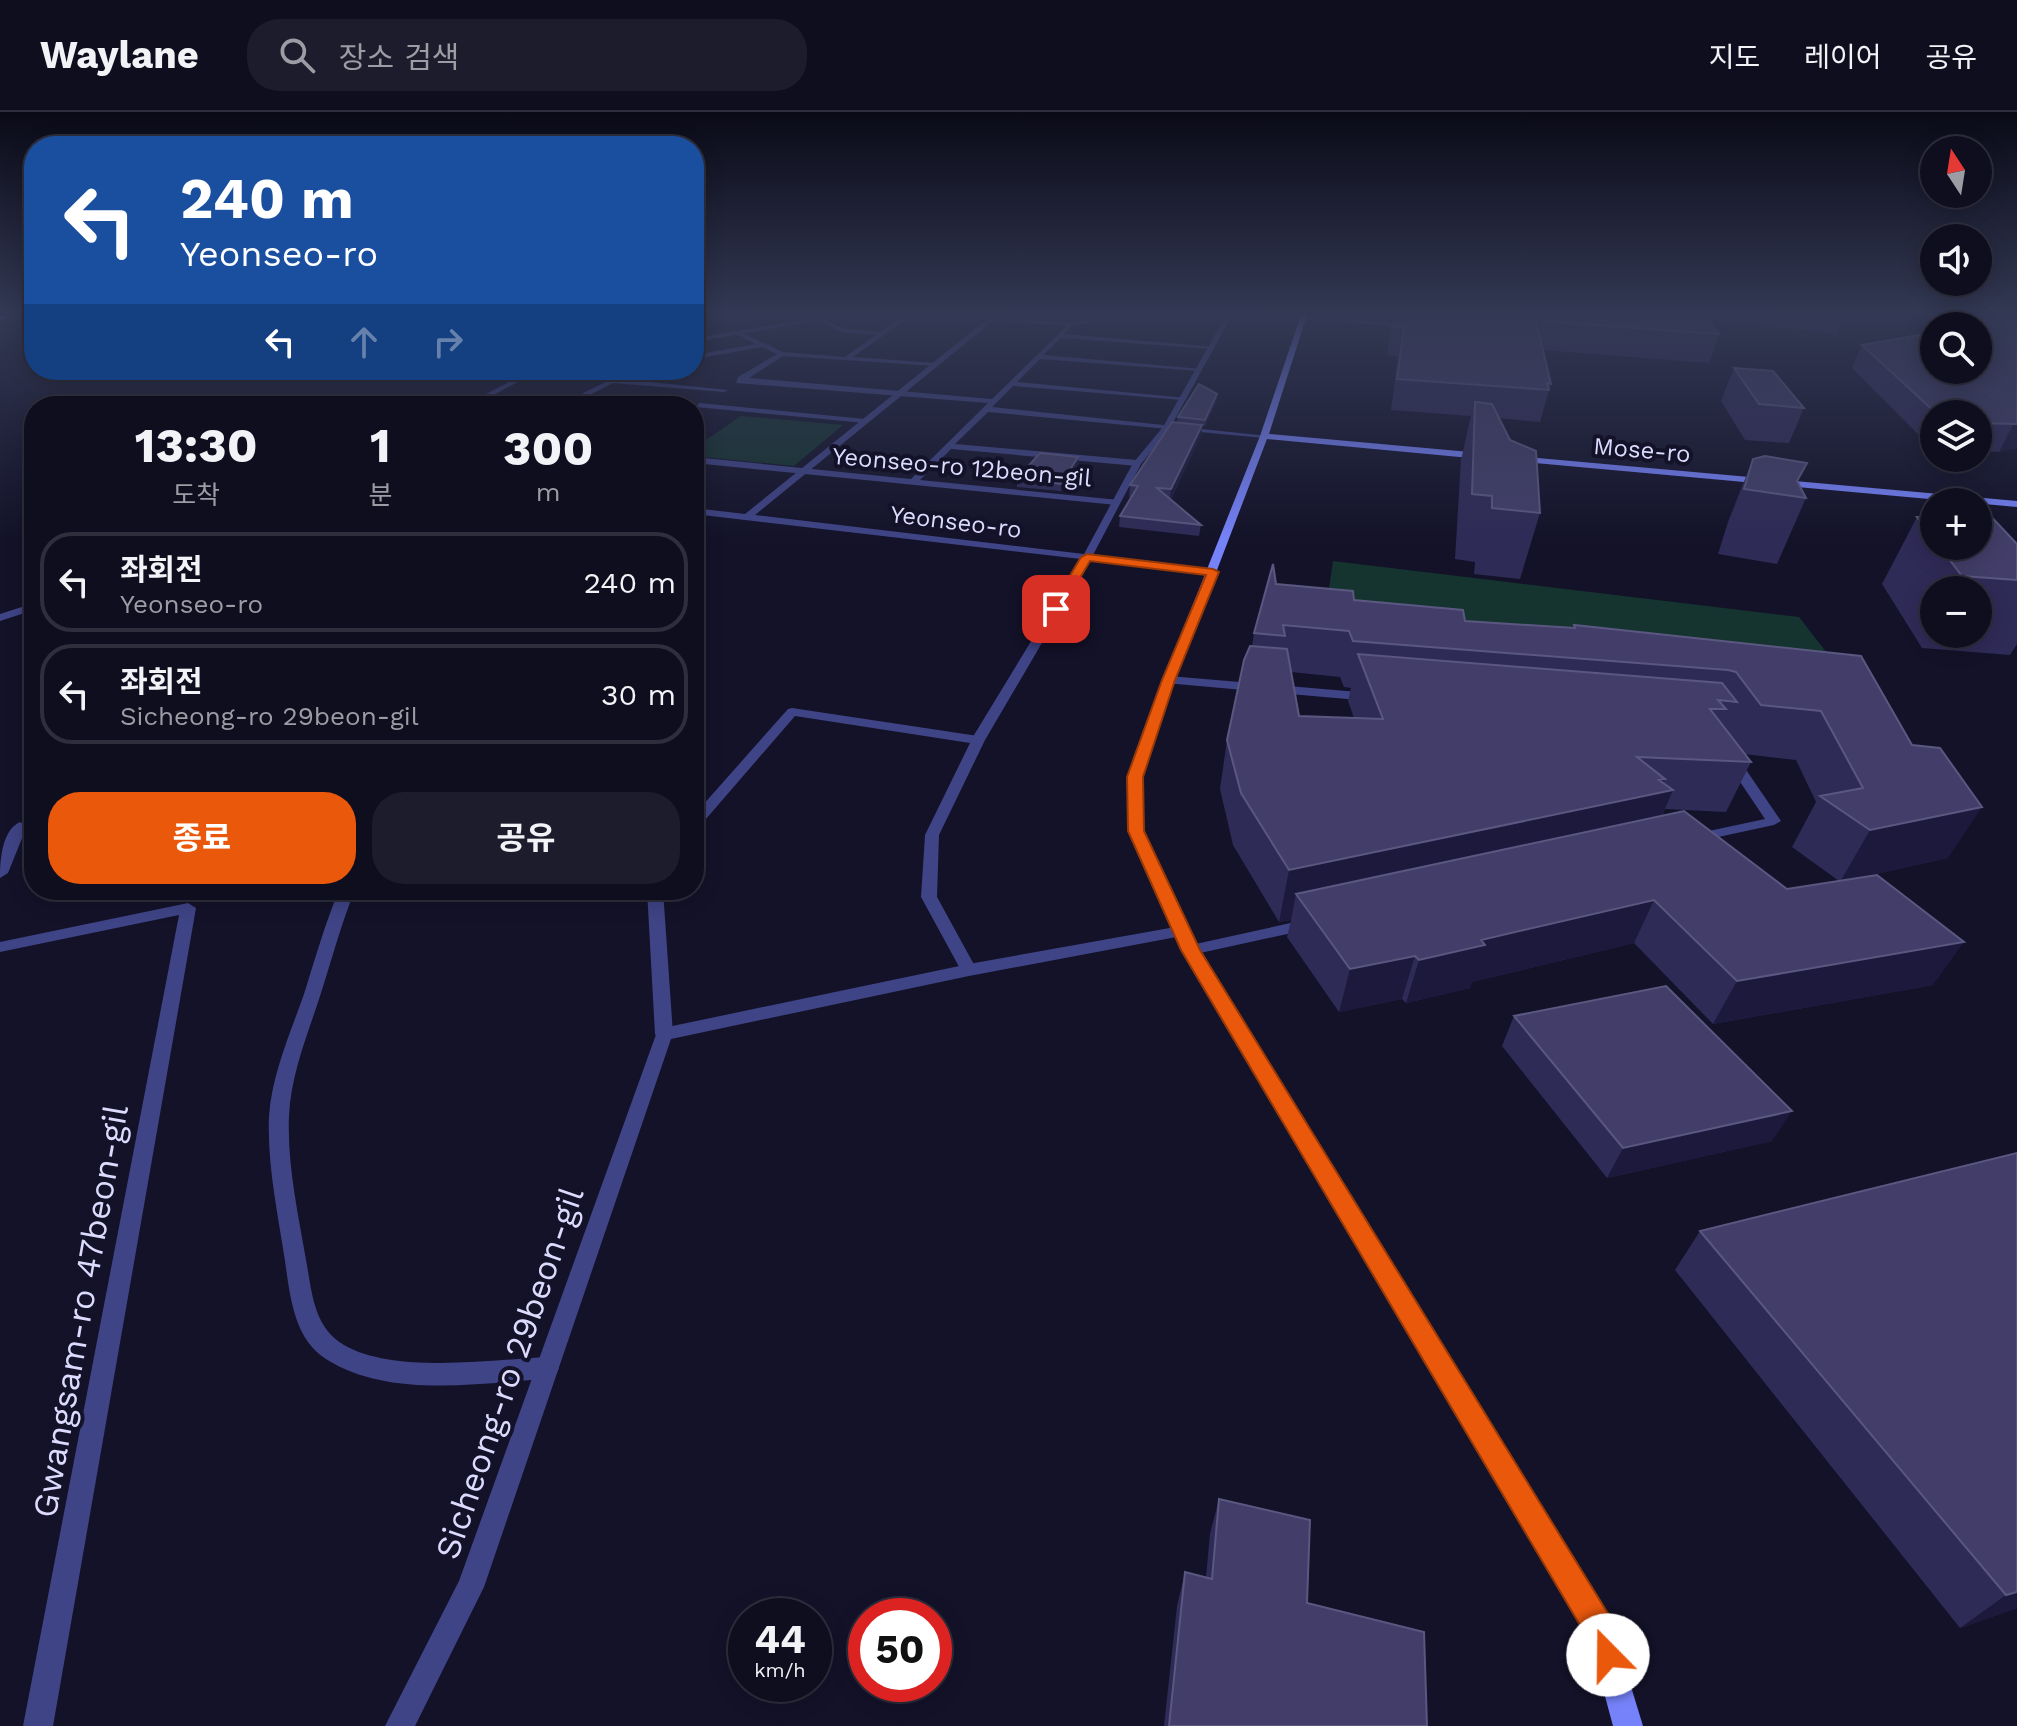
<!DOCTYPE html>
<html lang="ko">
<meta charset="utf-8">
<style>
body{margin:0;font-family:"Work Sans","Noto Sans KR",sans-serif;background:#1c1c2c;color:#f1f3f6;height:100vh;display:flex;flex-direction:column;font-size:30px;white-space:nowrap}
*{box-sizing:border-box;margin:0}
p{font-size:26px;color:#9b9ca4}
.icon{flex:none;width:44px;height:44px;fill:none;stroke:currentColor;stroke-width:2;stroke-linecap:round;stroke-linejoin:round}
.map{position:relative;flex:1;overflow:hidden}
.drawer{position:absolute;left:24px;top:284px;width:680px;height:504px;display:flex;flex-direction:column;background:#0e0e1f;border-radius:32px;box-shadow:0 4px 20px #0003,0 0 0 2px #2e2e3d}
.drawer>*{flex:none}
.banner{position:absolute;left:24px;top:24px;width:680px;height:244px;border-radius:32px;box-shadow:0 4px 20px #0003,0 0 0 2px #2e2e3d;background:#1a4fa0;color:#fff;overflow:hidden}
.needle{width:52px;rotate:348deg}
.controls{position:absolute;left:1920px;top:24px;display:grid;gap:16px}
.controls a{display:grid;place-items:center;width:72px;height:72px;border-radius:50%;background:#0e0e1f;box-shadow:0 4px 20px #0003,0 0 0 2px #2e2e3d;font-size:40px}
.speed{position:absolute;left:728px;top:1486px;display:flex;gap:16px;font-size:40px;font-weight:700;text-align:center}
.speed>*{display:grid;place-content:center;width:104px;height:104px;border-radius:50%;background:#0e0e1f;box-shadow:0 4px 20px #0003,0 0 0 2px #2e2e3d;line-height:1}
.speed small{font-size:20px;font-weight:400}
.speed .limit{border:12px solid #d22;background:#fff;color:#111}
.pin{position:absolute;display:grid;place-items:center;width:68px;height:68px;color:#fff;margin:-34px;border-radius:16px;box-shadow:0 4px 12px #0006}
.me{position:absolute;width:88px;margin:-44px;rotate:338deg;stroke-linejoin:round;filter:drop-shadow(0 0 6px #0008)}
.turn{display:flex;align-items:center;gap:28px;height:168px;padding:0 24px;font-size:36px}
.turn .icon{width:104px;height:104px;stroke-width:2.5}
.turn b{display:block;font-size:56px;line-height:68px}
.lanes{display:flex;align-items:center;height:76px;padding:0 24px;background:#0003;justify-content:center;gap:40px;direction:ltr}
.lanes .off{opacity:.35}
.eta{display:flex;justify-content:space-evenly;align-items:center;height:136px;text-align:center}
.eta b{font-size:48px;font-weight:700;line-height:56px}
.primary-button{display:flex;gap:16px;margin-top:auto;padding:16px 24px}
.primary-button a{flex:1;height:92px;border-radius:32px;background:#ea580c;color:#fff;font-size:32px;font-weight:700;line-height:92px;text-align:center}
.primary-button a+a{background:#1c1c2c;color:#f1f3f6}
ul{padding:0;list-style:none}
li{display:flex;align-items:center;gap:24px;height:100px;margin:0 16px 12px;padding:0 8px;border:4px solid #2e2e3d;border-radius:32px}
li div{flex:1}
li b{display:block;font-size:30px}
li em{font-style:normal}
header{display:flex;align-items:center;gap:48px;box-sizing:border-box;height:112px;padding:0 40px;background:#0e0e1f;border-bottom:2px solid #2e2e3d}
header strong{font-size:38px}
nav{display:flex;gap:44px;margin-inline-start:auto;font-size:28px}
.search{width:560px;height:72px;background:#1c1c2c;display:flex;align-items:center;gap:20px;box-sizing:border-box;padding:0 28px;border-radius:32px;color:#9b9ca4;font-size:30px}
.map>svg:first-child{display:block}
.green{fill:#15332f}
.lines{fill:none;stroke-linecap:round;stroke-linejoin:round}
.lane{fill:#3f4486;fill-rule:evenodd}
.street{fill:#3f4486;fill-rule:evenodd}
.secondary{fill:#7682fa;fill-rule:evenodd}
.wall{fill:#2f2b57;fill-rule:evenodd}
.shaded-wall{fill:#1c193d}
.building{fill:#423e69;stroke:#5a5780;stroke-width:2}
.route{fill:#ea580c;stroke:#983908;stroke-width:2}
.labels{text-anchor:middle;stroke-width:8;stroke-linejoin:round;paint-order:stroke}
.far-street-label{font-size:24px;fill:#dcdbfe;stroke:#131229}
.near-street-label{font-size:34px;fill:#dcdbfe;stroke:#131229}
</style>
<header>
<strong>Waylane</strong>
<div class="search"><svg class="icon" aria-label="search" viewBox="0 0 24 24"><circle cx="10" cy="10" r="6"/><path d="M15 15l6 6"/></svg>장소 검색</div>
<nav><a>지도</a><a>레이어</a><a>공유</a></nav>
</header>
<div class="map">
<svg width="2017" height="1614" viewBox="0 0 2017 1614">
<rect width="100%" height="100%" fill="#131229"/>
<path class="green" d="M741,304L843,313L794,354L694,344V336Z
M1333,449L1799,505L1865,590L1323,517Z"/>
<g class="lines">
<path class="lane" d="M904,203H912L853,245L934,251L936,254L783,244L749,266L992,287L1071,210L1074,212L1064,222L1215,235L1212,237L1061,226L1043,243L1202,257L1199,259L1040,247L1017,270L1187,286L1183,288L1013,274L992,295L1268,324L1264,326L988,300L955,332L1137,348L1141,351L1137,354L951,337L920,368L1119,388V392L1116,393L694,351V345L911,367L988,291L736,271L738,265L777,242L762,235L694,247V243L756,232L736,222L738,219L783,240L845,245L876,223L842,220L819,208V206L845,217L881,220Z
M1303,204L1413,212L1416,214L1413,216L1301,207Z
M629,258H637L621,267L728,278L724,280L613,271L568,294H558Z
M479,285L547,292L551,294L476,289Z
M699,291L865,307L869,309L865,311L696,295Z
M694,500L700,501L701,503L694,506Z
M792,596L978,624L985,628L939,723L937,785L977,858L975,862H963L921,785L925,723L970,631L795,604L699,715L694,716V703L788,597Z
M339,778H355C341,812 332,847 321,881C308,922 291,961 289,1004C287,1052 298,1101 306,1148C312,1179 313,1215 344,1233C394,1262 490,1248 547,1245L555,1248L559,1256L555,1264L547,1267C477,1271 389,1287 326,1247C294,1227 290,1184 285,1149C278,1102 267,1053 269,1004C272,962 290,922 304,882C315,847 325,812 339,778Z
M647,778H663L673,922L670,927H658L655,922Z"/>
<path class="street" d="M834,203H850L694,230V226Z
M930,203L1071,210L1128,203L1071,214L993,209L755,403L1084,442L1133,351L1163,315L1225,205L1220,203H1252L1305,209L1231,205L1170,316L1141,352L1093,443L1213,457L1218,460L1217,462L1090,449L985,628L978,632L971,628L1081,447L694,402V396L745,402L986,208Z
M532,258H540L473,294H463Z
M34,491V498L0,509V502Z
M1169,564L1370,581L1376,585L1370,589L1165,571V565Z
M1733,645L1738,646L1781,709L1774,713L1695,730L1690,729L1688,726L1690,723L1765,707L1726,649Z
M20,710L27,714L8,761L0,766C0,748 2,718 20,710Z
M188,791L196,796L53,1614H23L179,803L0,840V830Z
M1309,807L1317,812L1315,816L1191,843L1183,838L1191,833Z
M1181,814L1187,815L1189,819L1187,823L969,864L671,927L484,1475L415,1614H385L459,1469L658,917L969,852Z"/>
<path class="secondary" d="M13,203L12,204L0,208V204Z
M1301,203H1307L1269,322L1481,341L1485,344L1481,347L1267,327L1175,568L1142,665L1143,719L1199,838L1611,1509L1643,1614H1613L1589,1525L1183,838L1129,719L1128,665L1163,568L1260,324Z
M1517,344L2017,389V395L1514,349L1513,347Z"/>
</g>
<path class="wall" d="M1705,203L1719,222L1709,251L1543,238L1551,272L1540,310L1499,306L1540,401L1520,467L1474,462L1475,450L1455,447L1461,348L1471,304L1391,298L1398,244L1387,243L1392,215Z
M1762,203H1845L1837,222L1759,213Z
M1950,203H2017V336L1999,340L1978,339V302H1934V335H1931L1852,256L1862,233L1934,258H1978V214H1951Z
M1734,256L1804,296L1789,331L1745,328L1721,289Z
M1217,282V289L1205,314H1202L1201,323L1171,387L1201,413L1199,424L1119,415L1120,404L1132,385H1129L1130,373L1177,311L1178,305Z
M1078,345V352L1061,379L1017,375V367Z
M1753,347L1798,371L1806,386L1777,452L1718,442L1728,410Z
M1926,393L1934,394V434H1978L2017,432V532L2010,543L1922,536L1882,472L1917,405H1919ZM1934,478H1978V522H1934Z
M1276,472L1354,488L1465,509L1573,516L1574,513L1861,544L1948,746L1848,768L1933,873L1713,912L1634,831L1472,870L1470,876L1406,891L1402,887L1339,900L1287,825L1291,808L1279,810L1233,733L1220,677L1227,628L1252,534L1254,521ZM1291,560L1340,565L1344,575L1351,576L1348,589L1354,606L1299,604ZM1744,642L1796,648L1816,690L1792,735L1839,769L1787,777L1662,704L1665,697L1726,700L1751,650Z
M1514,904L1772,1029L1607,1066L1502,934Z
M1700,1119L2017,1496L1960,1516L1675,1158Z
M1219,1387L1307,1491L1427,1614H1164L1177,1494L1185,1460L1206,1465L1210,1422Z"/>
<path class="shaded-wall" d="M1217,282V289L1205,314V308Z
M2017,312V336L1999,340L2013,313Z
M1202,313L1201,323L1170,388L1171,377Z
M1078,345V352L1061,379V372Z
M1665,667L1659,681L1673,678L1651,729L1296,782L1291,808L1279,810L1289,758Z
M1982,695L1948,746L1840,770L1870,718Z
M1654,788L1634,831L1472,870L1470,876L1406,891L1419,848L1481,828Z
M1964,830L1933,873L1713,912L1737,869Z
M1415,844L1402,887L1339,900L1350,857Z
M1792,999L1772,1029L1607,1066L1623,1036Z
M2017,1480V1496L1960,1516L2006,1483Z"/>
<path class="building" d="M1396,203H1705L1719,222L1536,209L1551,272L1547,271L1549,278L1397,267L1404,216L1392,215Z
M1963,203H2017V312L1978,311V302H1937L1862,233L1931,221L1934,223V258H1978V214H1968L1972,213L1964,212Z
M1734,256L1773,259L1804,296L1759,292Z
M1199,272L1217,282L1205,308L1178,305Z
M1475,290L1492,292L1510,328L1536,339L1540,401L1492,396V384L1472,382Z
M1172,310L1202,313L1171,377L1157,376L1201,413L1120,404L1138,374L1130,373Z
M1040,341L1078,345L1061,372L1017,367Z
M1765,344L1807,351L1797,369L1806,386L1744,377L1753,347Z
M1926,393L1934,394V404Z
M1978,397H1984L2017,432V468L1962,464L1939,434H1978Z
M1917,405L1934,406V428Z
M1273,452L1276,472L1353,479L1354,488L1463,498L1465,509L1575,516L1574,513L1861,544L1912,633L1940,636L1982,695L1870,718L1820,684L1863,676L1821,599L1761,593L1736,560L1728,558L1353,529L1349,519L1283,513L1285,524L1254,521Z
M1250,534L1287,537L1299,604L1383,607L1358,542L1722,571L1737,590L1718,588L1726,597H1710L1751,650L1637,645L1665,667L1659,668L1673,678L1289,758L1241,681L1227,628L1244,548Z
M1684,699L1787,777L1877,763L1964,830L1737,869L1654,788L1481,828L1485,833L1419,848L1415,844L1350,857L1296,782Z
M1666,874L1792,999L1623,1036L1514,904Z
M2017,1041V1480L2006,1483L1700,1119Z
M1219,1387L1310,1408L1307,1491L1424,1520L1427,1614H1169L1185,1460L1212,1467Z"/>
<linearGradient id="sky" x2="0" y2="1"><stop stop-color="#0a0a17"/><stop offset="0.47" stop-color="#333954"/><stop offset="1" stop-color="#333954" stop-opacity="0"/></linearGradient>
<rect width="2017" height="429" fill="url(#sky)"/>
<path class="route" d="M1087,442L1213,457L1219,460L1175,568L1143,665L1144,719L1200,838L1612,1508L1624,1543L1619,1554L1608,1559L1596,1554L1587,1525L1181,838L1128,719L1127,665L1162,568L1206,463L1090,449L1060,500H1051L1050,497L1081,445Z"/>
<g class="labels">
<g class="far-street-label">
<text transform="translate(1642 338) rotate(5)" y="8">Mose-ro</text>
<text transform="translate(962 355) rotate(5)" y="8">Yeonseo-ro 12beon-gil</text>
<text transform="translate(956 410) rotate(7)" y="8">Yeonseo-ro</text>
</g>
<g class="near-street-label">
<text transform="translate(80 1199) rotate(-80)" y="12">Gwangsam-ro 47beon-gil</text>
<text transform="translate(509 1261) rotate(-71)" y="12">Sicheong-ro 29beon-gil</text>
</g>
</g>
</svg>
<div class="controls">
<a><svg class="needle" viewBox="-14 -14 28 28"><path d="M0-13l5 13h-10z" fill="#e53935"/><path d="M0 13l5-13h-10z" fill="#9b9ca4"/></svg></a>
<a><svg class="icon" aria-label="sound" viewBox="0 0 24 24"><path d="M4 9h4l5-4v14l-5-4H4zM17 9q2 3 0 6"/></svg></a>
<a><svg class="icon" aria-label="search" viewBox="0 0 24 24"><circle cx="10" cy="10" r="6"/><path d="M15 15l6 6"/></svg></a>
<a><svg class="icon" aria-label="layers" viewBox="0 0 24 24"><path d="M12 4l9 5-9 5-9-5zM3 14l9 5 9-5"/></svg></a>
<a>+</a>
<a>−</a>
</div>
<div class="speed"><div>44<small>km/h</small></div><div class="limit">50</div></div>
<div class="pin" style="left:1056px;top:497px;background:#d93025"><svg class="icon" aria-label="arrive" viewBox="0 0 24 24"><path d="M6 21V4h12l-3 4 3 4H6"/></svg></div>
<svg class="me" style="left:1608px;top:1543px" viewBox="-20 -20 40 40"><circle r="19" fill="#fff"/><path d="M0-13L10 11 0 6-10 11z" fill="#ea580c"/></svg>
<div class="banner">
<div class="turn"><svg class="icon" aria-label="left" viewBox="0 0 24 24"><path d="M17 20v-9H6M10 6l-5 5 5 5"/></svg><div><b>240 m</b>Yeonseo-ro</div></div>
<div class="lanes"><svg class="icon" aria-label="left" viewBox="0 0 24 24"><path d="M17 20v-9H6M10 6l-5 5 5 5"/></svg><svg class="icon off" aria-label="ahead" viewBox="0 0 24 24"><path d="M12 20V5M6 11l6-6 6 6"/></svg><svg class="icon off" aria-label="right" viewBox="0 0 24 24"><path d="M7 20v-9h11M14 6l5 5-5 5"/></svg></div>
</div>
<section class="drawer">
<div class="eta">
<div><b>13:30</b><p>도착</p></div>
<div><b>1</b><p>분</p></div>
<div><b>300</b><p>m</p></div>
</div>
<ul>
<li><svg class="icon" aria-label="left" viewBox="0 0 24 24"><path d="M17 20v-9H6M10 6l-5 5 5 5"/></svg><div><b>좌회전</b><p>Yeonseo-ro</p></div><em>240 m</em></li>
<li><svg class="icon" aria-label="left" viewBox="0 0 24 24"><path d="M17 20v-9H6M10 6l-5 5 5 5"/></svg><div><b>좌회전</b><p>Sicheong-ro 29beon-gil</p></div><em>30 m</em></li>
</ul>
<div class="primary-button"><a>종료</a><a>공유</a></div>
</section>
</div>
